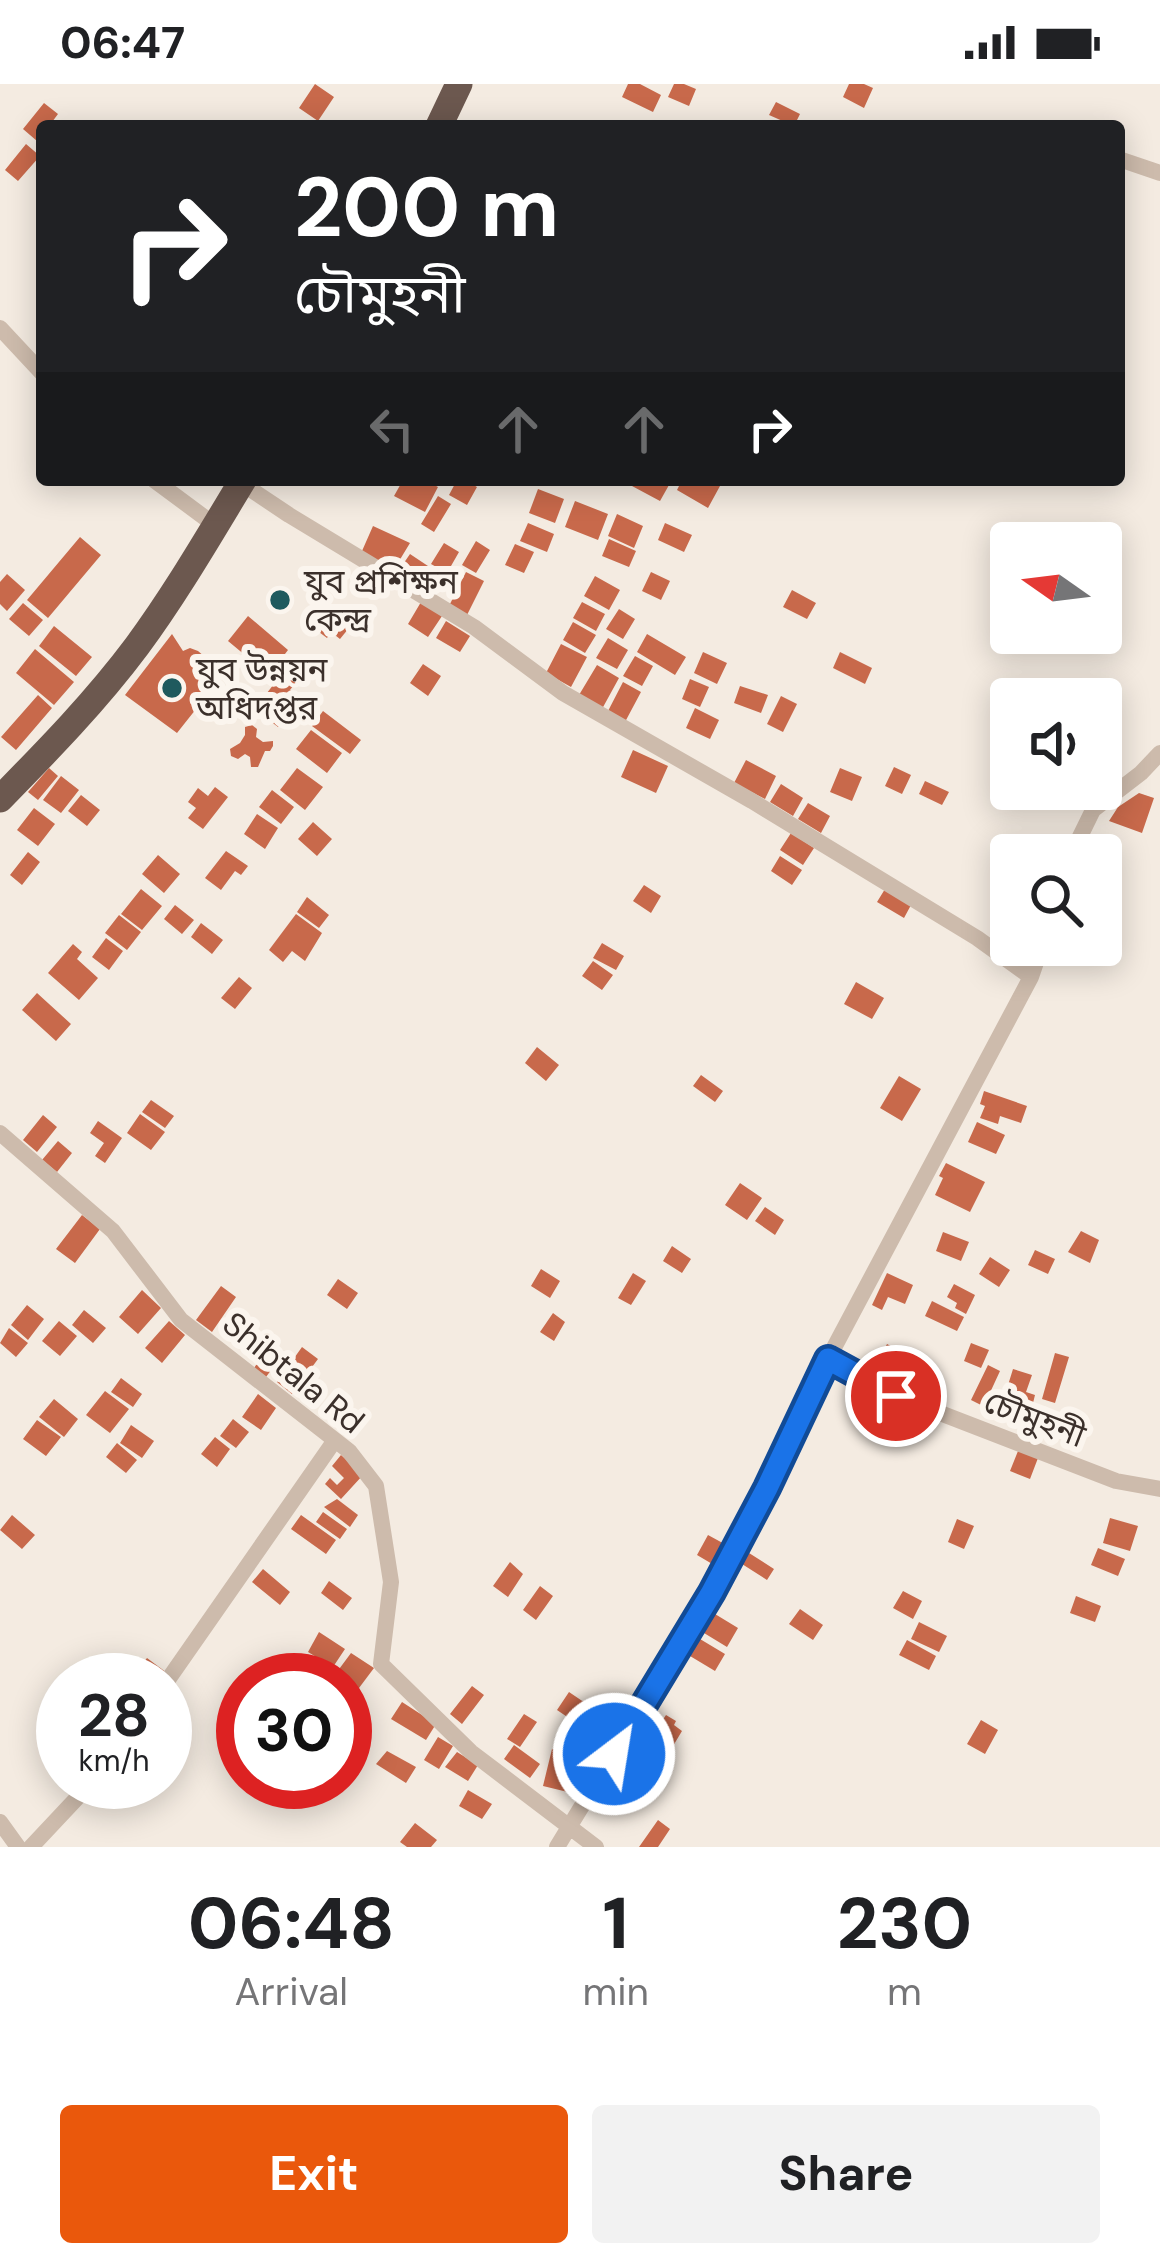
<!DOCTYPE html>
<meta charset="utf-8">
<style>
body{margin:0;font-family:"DM Sans","Noto Sans Bengali",sans-serif;background:#f2f2f2;color:#202124;height:100vh;display:flex;flex-direction:column;font-size:45px;white-space:nowrap}
*{box-sizing:border-box;margin:0}
p{font-size:39px;color:#757577}
.icon{flex:none;width:66px;height:66px;fill:none;stroke:currentColor;stroke-width:2;stroke-linecap:round;stroke-linejoin:round}
.map{position:relative;height:1763px;overflow:hidden}
.panel{display:flex;flex-direction:column;background:#fff;flex:1}
.panel>*{flex:none}
.hud{position:absolute;left:36px;top:36px;width:1089px;height:366px;border-radius:12px;box-shadow:0 6px 30px #0003;background:#202124;color:#fff;overflow:hidden}
.needle{width:78px;rotate:284deg}
.controls{position:absolute;left:990px;top:438px;display:grid;gap:24px}
.controls a{display:grid;place-items:center;width:132px;height:132px;border-radius:12px;background:#fff;box-shadow:0 6px 30px #0003;font-size:60px}
.speed{position:absolute;left:36px;top:1569px;display:flex;gap:24px;font-size:60px;font-weight:700;text-align:center}
.speed>*{display:grid;place-content:center;width:156px;height:156px;border-radius:50%;background:#fff;box-shadow:0 6px 30px #0003;line-height:1}
.speed small{font-size:30px;font-weight:400}
.speed .limit{border:18px solid #d22;background:#fff;color:#111}
.pin{position:absolute;display:grid;place-items:center;width:102px;height:102px;color:#fff;margin:-51px;border:6px solid #fff;border-radius:50%;box-shadow:0 3px 12px #0007}
.me{position:absolute;width:132px;margin:-66px;rotate:31deg;stroke-linejoin:round;filter:drop-shadow(0 0 9px #0008)}
.turn{display:flex;align-items:center;gap:42px;height:252px;padding:0 60px;font-size:54px}
.turn .icon{width:156px;height:156px;stroke-width:2.5}
.turn b{display:block;font-size:84px;line-height:102px}
.lanes{display:flex;align-items:center;height:114px;padding:0 60px;background:#0003;justify-content:center;gap:60px;direction:ltr}
.lanes .off{opacity:.35}
.eta{display:flex;justify-content:space-evenly;align-items:center;height:204px;text-align:center}
.eta b{font-size:72px;font-weight:700;line-height:84px}
.primary-button{display:flex;gap:24px;margin-top:auto;padding:24px 60px}
.primary-button a{flex:1;height:138px;border-radius:12px;background:#ea580c;color:#fff;font-size:48px;font-weight:700;line-height:138px;text-align:center}
.primary-button a+a{background:#f2f2f2;color:#202124}
.status{display:flex;justify-content:space-between;align-items:center;height:84px;padding:0 60px;background:#fff;direction:ltr}
.status svg{height:33px;fill:currentColor}
.map>svg:first-child{display:block}
.building{fill:#c8694b}
.lines{fill:none;stroke-linecap:round;stroke-linejoin:round}
.minor{stroke:#cdbbac;stroke-width:16}
.trunk{stroke:#6c584f;stroke-width:27}
.route-casing{stroke:#114b97;stroke-width:30}
.route{stroke:#1a73e8;stroke-width:21}
.poi-dot{fill:#1f5a5e;stroke:#fbf5ee;stroke-width:4.5}
.labels{text-anchor:middle;stroke-width:12;stroke-linejoin:round;paint-order:stroke}
.poi-label{font-size:33px;fill:#3b302b;stroke:#fbf5ee;text-anchor:start}
.street-label{font-size:33px;fill:#3b302b;stroke:#fbf5ee}
</style>
<div class="status"><b>06:47</b><svg viewBox="0 0 49 12"><path d="M0 12V9h3v3zM5 12V6h3v6zM10 12V3h3v9zM15 12V0h3v12zM26 1h20v11H26zM47 4h2v5h-2z"/></svg></div>
<div class="map">
<svg width="1160" height="1763" viewBox="0 0 1160 1763">
<rect width="100%" height="100%" fill="#f4ebe1"/>
<path class="building" d="M315,0L334,13L318,37L299,24Z
M628,0H640L661,11L653,28L622,13Z
M674,0H684L696,5L689,22L668,13Z
M849,0H864L873,4L864,24L843,13Z
M776,18L800,30L794,42L769,31Z
M44,19L58,30L49,42H42V50L37,57L23,45Z
M26,60L40,72L18,97L5,86Z
M403,396H425L438,403L425,428L394,412Z
M457,396H465L477,403L467,421L449,411Z
M635,396H659L669,401L660,417L632,402Z
M692,396H710L720,402L708,424L677,406L681,398L688,402Z
M538,405L564,415L555,439L529,429Z
M438,412L451,420L434,448L421,440Z
M575,417L608,430L598,456L565,443Z
M617,430L643,442L634,464L608,452Z
M528,439L554,450L547,468L520,457Z
M665,439L692,451L684,468L658,456Z
M373,442L410,459L393,487L362,467Z
M80,453L101,471L48,534L27,516Z
M609,455L636,467L629,483L602,472Z
M476,457L490,466L476,489L462,481Z
M444,459L459,468L447,489L431,480Z
M515,460L534,468L524,489L505,481Z
M410,470L428,482L415,501L397,489Z
M466,488L484,497L467,531L449,522Z
M651,488L670,497L661,516L642,507Z
M7,490L25,506L7,527L0,520V498Z
M595,492L620,506L609,526L584,512Z
M792,506L816,519L807,535L783,523Z
M421,518L442,532L428,553L408,540Z
M582,518L605,530L596,547L573,534Z
M23,519L43,536L29,552L9,535Z
M328,520L353,539L340,555L331,548L327,554L319,548L322,544L315,538Z
M619,525L635,535L623,555L606,545Z
M248,532L288,566L269,591L228,557Z
M446,537L470,552L460,568L436,554Z
M573,538L596,551L585,569L563,556Z
M54,542L92,573L76,592L39,562Z
M172,550L183,567L190,564L198,567L219,585L213,592L219,596L177,649L125,611Z
M647,550L686,573L675,591L637,568Z
M608,554L628,566L617,585L596,574Z
M561,560L587,573L571,603L546,589Z
M35,565L74,598L54,621L16,589Z
M703,568L727,579L717,600L694,589Z
M840,568L872,584L865,600L833,584Z
M635,572L653,582L642,602L623,592Z
M423,580L441,592L428,612L410,599Z
M597,581L619,594L602,625L579,611Z
M287,583L300,593L290,606L300,614L289,630L280,623L275,628L284,635L278,643L265,633L270,626L260,618Z
M690,595L709,603L700,623L682,615Z
M623,598L641,608L625,638L607,629Z
M740,602L768,611L761,629L734,619Z
M38,611L52,624L16,666L1,653Z
M781,612L797,620L783,648L767,640Z
M695,624L719,636L710,655L686,644Z
M323,627L361,656L350,670L312,642Z
M252,641L257,645L256,653L263,658L273,657V662L270,667H265L258,683H251L250,673L245,670L238,675L231,672L230,665L240,659L245,651V643Z
M311,646L342,669L327,689L296,665Z
M633,666L668,682L656,709L621,693Z
M746,676L776,692L765,715L734,699Z
M894,683L911,691L902,710L885,702Z
M49,684L58,692L38,716L28,708Z
M297,684L323,703L305,726L280,706Z
M840,684L862,693L852,717L830,708Z
M61,692L79,706L61,729L43,716Z
M925,697L949,708L942,721L919,710Z
M781,700L803,714L793,732L770,718Z
M215,703L228,713L203,745L188,734L196,724L188,718L198,704L208,712Z
M272,706L294,723L281,740L259,723Z
M1139,709L1154,714L1142,749L1109,737L1118,723Z
M81,711L100,726L87,742L68,727Z
M808,719L830,732L821,749L798,735Z
M34,724L55,740L38,762L17,746Z
M257,730L278,744L265,765L244,750Z
M313,738L332,755L317,772L298,755Z
M791,749L814,764L803,781L780,766Z
M226,767L248,782L241,791L235,787L221,806L205,794Z
M28,768L40,778L22,801L10,791Z
M158,771L180,790L164,809L142,790Z
M780,772L802,786L792,801L771,787Z
M644,801L661,812L651,829L633,817Z
M141,805L162,822L142,846L121,830Z
M885,805L911,821L904,834L877,818Z
M307,813L329,831L319,844L297,828Z
M175,821L194,836L182,850L164,835Z
M296,830L322,849L305,877L292,867L283,878L269,866Z
M119,831L141,848L127,866L105,849Z
M201,839L223,856L212,870L191,853Z
M106,854L123,867L109,886L92,873Z
M602,859L624,872L616,886L593,874Z
M73,860L82,868L77,875L98,894L79,916L48,889Z
M593,877L613,891L602,906L582,892Z
M239,893L252,904L235,925L221,914Z
M856,898L884,914L872,935L844,920Z
M37,909L71,940L56,957L22,926Z
M537,963L559,981L546,997L525,979Z
M701,991L723,1007L715,1018L693,1002Z
M899,992L921,1005L902,1037L880,1024Z
M984,1007L1027,1022L1021,1039L1000,1032L998,1040L980,1034L985,1022L980,1020Z
M151,1016L174,1032L165,1044L142,1028Z
M140,1030L165,1048L151,1066L127,1049Z
M43,1031L57,1043L37,1068L23,1056Z
M98,1037L122,1054L105,1079L95,1072L104,1059L90,1049Z
M977,1038L1005,1051L996,1070L968,1058Z
M58,1057L72,1069L57,1088L42,1076Z
M946,1079L985,1098L970,1128L935,1111L943,1094L939,1092Z
M740,1099L762,1114L747,1136L725,1121Z
M765,1123L784,1136L775,1151L755,1137Z
M82,1131L100,1145L75,1179L56,1165Z
M1081,1147L1099,1156L1090,1179L1068,1168Z
M943,1148L969,1158L961,1177L936,1167Z
M672,1162L691,1175L682,1189L663,1177Z
M1035,1166L1055,1175L1048,1190L1028,1181Z
M990,1173L1010,1186L999,1203L979,1190Z
M541,1185L560,1197L550,1214L531,1202Z
M633,1189L646,1197L631,1221L618,1214Z
M887,1189L913,1201L905,1220L888,1213L882,1226L872,1221Z
M338,1195L358,1209L347,1225L327,1211Z
M954,1200L975,1211L966,1230L955,1224L957,1219L947,1213Z
M221,1202L236,1213L212,1248L196,1236Z
M142,1206L161,1224L138,1250L119,1233Z
M932,1217L964,1233L957,1247L925,1232Z
M27,1221L44,1235L28,1256L11,1241Z
M84,1226L106,1244L93,1259L72,1241Z
M553,1229L565,1238L554,1257L540,1248Z
M59,1237L77,1252L60,1272L42,1257Z
M169,1237L185,1251L162,1279L145,1264Z
M9,1244L28,1259L16,1273L0,1259Z
M971,1259L989,1266L981,1284L964,1277Z
M887,1260L904,1269L891,1294L874,1286Z
M270,1261L283,1270L266,1293L254,1284Z
M302,1263L318,1275L292,1310L277,1298Z
M1055,1269L1069,1273L1055,1319L1042,1315Z
M988,1281L1000,1287L988,1313L996,1316L991,1326L971,1316Z
M1013,1285L1032,1291L1026,1308L1035,1311L1032,1323L1004,1314Z
M121,1294L142,1310L133,1323L111,1308Z
M105,1307L129,1325L110,1349L86,1331Z
M258,1310L276,1324L261,1346L242,1333Z
M54,1315L78,1335L64,1353L39,1333Z
M233,1335L249,1348L236,1364L220,1352Z
M37,1336L61,1353L46,1372L23,1355Z
M131,1341L154,1357L142,1374L120,1359Z
M215,1353L230,1365L217,1383L201,1370Z
M117,1359L137,1376L126,1389L106,1373Z
M1018,1367L1038,1374L1030,1395L1010,1387Z
M341,1371L363,1391L341,1415L325,1400L330,1394L337,1401L344,1394L332,1382Z
M337,1415L358,1431L350,1443L324,1423Z
M323,1428L347,1445L340,1455L316,1438Z
M12,1431L35,1451L22,1465L0,1446Z
M301,1431L336,1456L326,1470L291,1445Z
M1110,1434L1138,1442L1130,1467L1103,1459Z
M957,1435L974,1442L964,1465L948,1458Z
M708,1451L730,1463L719,1484L697,1471Z
M1098,1464L1125,1475L1118,1492L1091,1481Z
M749,1469L774,1485L767,1496L742,1480Z
M510,1478L523,1490L508,1513L493,1502Z
M263,1485L290,1508L280,1521L252,1498Z
M329,1497L352,1514L343,1526L321,1509Z
M540,1502L553,1512L536,1536L523,1526Z
M903,1507L922,1517L913,1535L893,1524Z
M1076,1512L1101,1522L1095,1538L1070,1529Z
M800,1525L823,1541L813,1556L789,1540Z
M715,1530L738,1544L727,1563L704,1549Z
M919,1538L947,1552L939,1568L911,1555Z
M319,1548L345,1565L333,1583L308,1568Z
M700,1555L725,1570L715,1587L690,1572Z
M907,1556L936,1572L929,1586L899,1571Z
M351,1569L374,1584L353,1612L345,1607V1596H331Z
M147,1574L167,1589L162,1596H130Z
M472,1602L484,1611L462,1640L450,1630Z
M569,1608L600,1629L588,1647L557,1626Z
M402,1618L436,1640L426,1656L391,1635Z
M524,1630L537,1638L520,1663L507,1655Z
M666,1631L676,1637L674,1641L682,1647L670,1667L640,1649L650,1634L660,1640Z
M981,1636L998,1646L985,1670L967,1660Z
M438,1653L453,1662L439,1685L424,1676Z
M514,1661L540,1680L530,1694L504,1675Z
M552,1665L589,1675L580,1711L543,1702Z
M387,1667L416,1683L406,1699L376,1680Z
M457,1668L478,1681L468,1697L445,1683Z
M468,1706L492,1720L482,1735L459,1722Z
M658,1736L670,1745L658,1763H639Z
M415,1739L437,1756L431,1763H407L400,1758Z"/>
<g class="lines">
<path class="minor" d="M1119,75L1160,89
M0,244L42,289
M154,396L216,442
M241,399L289,431L474,543L563,609L752,717L977,854L1031,893
M1071,771L1093,726L1141,689L1160,669
M0,1049L113,1147L181,1236L349,1367L376,1402L391,1498L381,1580L471,1668L596,1763
M828,1275L896,1312L1116,1397L1160,1405
M165,1600L335,1356
M0,1738L18,1763
M31,1763L92,1698
M557,1763L712,1508L767,1404L828,1275L1031,893L1042,861"/>
<path class="trunk" d="M439,42L459,0
M0,715C48,666 96,617 137,562C176,509 209,452 243,396"/>
</g>
<g class="lines">
<defs>
<path id="route" d="M614,1670L712,1508L767,1404L828,1275L896,1312"/>
</defs>
<use href="#route" class="route-casing"/>
<use href="#route" class="route"/>
</g>
<g class="poi-dot">
<circle cx="280" cy="516" r="12"/>
<circle cx="172" cy="604" r="12"/>
</g>
<g class="labels">
<g class="poi-label">
<text x="304" y="509">যুব প্রশিক্ষন<tspan x="304" dy="38">কেন্দ্র</tspan></text>
<text x="196" y="597">যুব উন্নয়ন<tspan x="196" dy="38">অধিদপ্তর</tspan></text>
</g>
<g class="street-label">
<text transform="translate(294 1288) rotate(39)" y="12">Shibtala Rd</text>
<text transform="translate(1035 1334) rotate(21)" y="12">চৌমুহনী</text>
</g>
</g>
</svg>
<div class="controls">
<a><svg class="needle" viewBox="-14 -14 28 28"><path d="M0-13l5 13h-10z" fill="#e53935"/><path d="M0 13l5-13h-10z" fill="#757577"/></svg></a>
<a><svg class="icon" aria-label="sound" viewBox="0 0 24 24"><path d="M4 9h4l5-4v14l-5-4H4zM17 9q2 3 0 6"/></svg></a>
<a><svg class="icon" aria-label="search" viewBox="0 0 24 24"><circle cx="10" cy="10" r="6"/><path d="M15 15l6 6"/></svg></a>
</div>
<div class="speed"><div>28<small>km/h</small></div><div class="limit">30</div></div>
<div class="pin" style="left:896px;top:1312px;background:#d93025"><svg class="icon" aria-label="arrive" viewBox="0 0 24 24"><path d="M6 21V4h12l-3 4 3 4H6"/></svg></div>
<svg class="me" style="left:614px;top:1670px" viewBox="-20 -20 40 40"><circle r="17" fill="#1a73e8" stroke="#fff" stroke-width="3"/><path d="M0-11L8 9 0 5-8 9z" fill="#fff"/></svg>
<div class="hud">
<div class="turn"><svg class="icon" aria-label="right" viewBox="0 0 24 24"><path d="M7 20v-9h11M14 6l5 5-5 5"/></svg><div><b>200 m</b>চৌমুহনী</div></div>
<div class="lanes"><svg class="icon off" aria-label="left" viewBox="0 0 24 24"><path d="M17 20v-9H6M10 6l-5 5 5 5"/></svg><svg class="icon off" aria-label="ahead" viewBox="0 0 24 24"><path d="M12 20V5M6 11l6-6 6 6"/></svg><svg class="icon off" aria-label="ahead" viewBox="0 0 24 24"><path d="M12 20V5M6 11l6-6 6 6"/></svg><svg class="icon" aria-label="right" viewBox="0 0 24 24"><path d="M7 20v-9h11M14 6l5 5-5 5"/></svg></div>
</div>
</div>
<section class="panel">
<div class="eta">
<div><b>06:48</b><p>Arrival</p></div>
<div><b>1</b><p>min</p></div>
<div><b>230</b><p>m</p></div>
</div>
<div class="primary-button"><a>Exit</a><a>Share</a></div>
</section>
